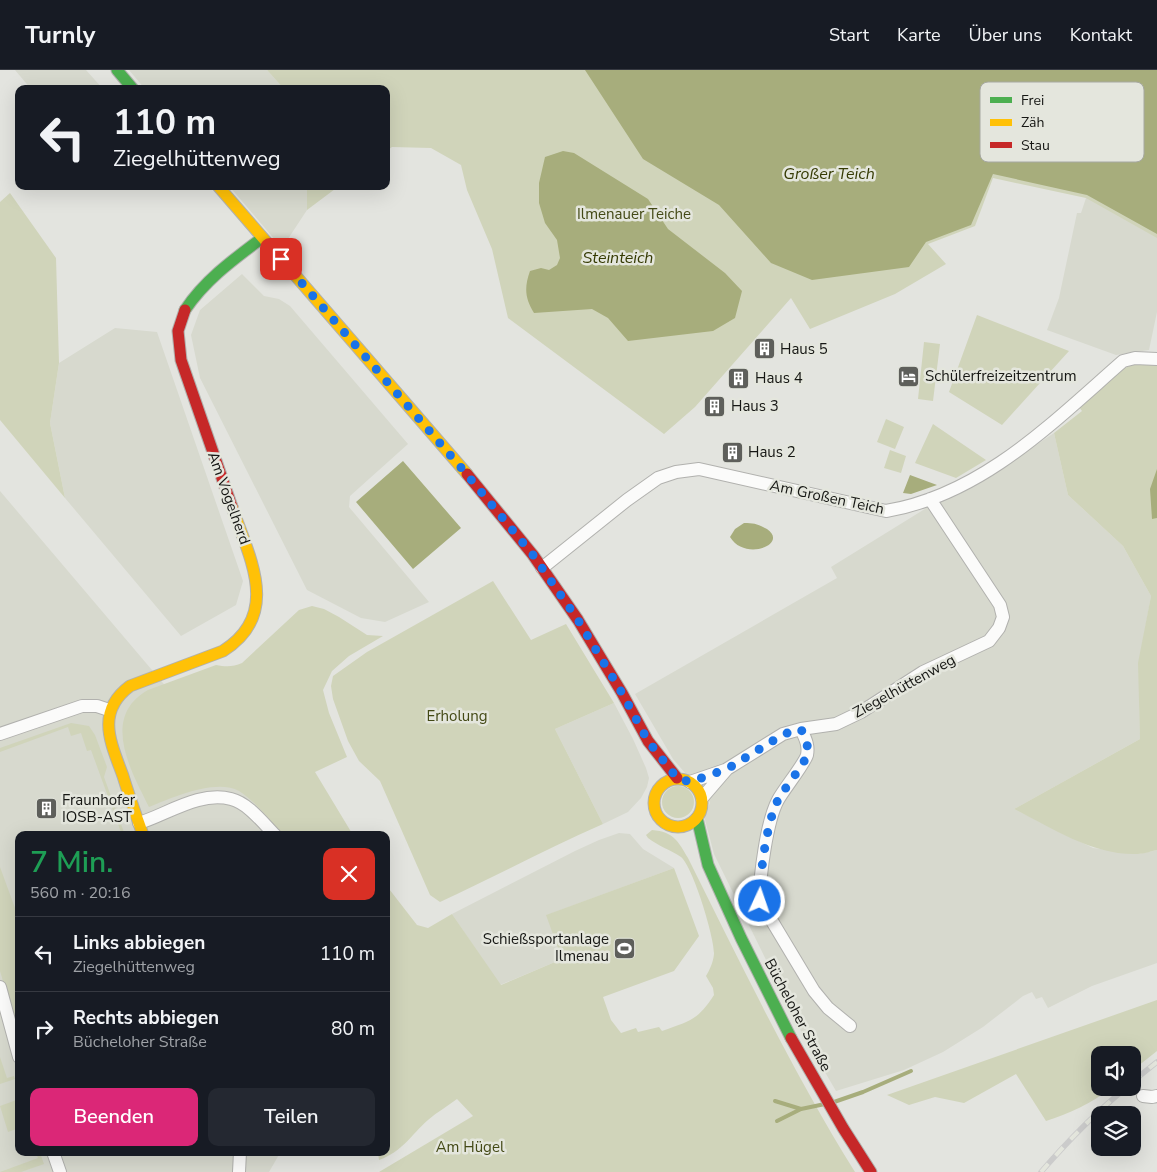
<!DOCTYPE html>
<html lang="de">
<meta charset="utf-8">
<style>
body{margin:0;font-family:"Nunito Sans",sans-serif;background:#242831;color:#f1f3f6;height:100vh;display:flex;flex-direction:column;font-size:19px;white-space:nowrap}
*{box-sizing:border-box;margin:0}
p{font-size:16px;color:#9ea1a6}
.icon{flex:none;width:28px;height:28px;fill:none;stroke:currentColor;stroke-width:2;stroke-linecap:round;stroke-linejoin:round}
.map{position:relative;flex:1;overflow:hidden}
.details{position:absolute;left:15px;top:761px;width:375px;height:325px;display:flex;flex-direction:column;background:#171b24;border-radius:10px;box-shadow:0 5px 20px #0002}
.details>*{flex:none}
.guide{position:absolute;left:15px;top:15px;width:375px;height:105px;border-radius:10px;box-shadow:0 5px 20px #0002;background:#171b24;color:#f1f3f6;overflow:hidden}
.controls{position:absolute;left:1091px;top:976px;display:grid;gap:10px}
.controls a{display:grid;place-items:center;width:50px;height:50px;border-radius:10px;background:#171b24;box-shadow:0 5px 20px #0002;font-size:25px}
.pin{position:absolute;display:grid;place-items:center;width:42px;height:42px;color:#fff;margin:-21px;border-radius:10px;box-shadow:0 2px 8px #0006}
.me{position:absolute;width:55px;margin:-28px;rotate:3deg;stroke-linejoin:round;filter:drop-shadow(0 0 4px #0008)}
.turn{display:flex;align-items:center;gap:18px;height:105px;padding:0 15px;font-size:22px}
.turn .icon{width:65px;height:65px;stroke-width:2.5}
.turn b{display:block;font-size:35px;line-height:42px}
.round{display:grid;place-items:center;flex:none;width:52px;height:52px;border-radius:10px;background:#242831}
.overview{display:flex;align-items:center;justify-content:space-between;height:85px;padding:0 15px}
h1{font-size:30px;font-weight:600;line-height:38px;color:#1e9e55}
.button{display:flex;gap:10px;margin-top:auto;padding:10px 15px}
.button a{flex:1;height:58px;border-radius:10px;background:#db2777;color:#fff;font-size:20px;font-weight:600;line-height:58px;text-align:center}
.button a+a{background:#242831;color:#f1f3f6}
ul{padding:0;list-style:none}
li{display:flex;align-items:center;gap:15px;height:75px;padding:0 15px;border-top:1px solid #363941}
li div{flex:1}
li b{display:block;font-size:19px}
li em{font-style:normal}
header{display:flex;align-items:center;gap:30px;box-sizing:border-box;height:70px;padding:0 25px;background:#171b24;border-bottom:1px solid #363941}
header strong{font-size:24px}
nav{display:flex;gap:28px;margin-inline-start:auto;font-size:18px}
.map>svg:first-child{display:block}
.built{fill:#d7d9ce}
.green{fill:#d0d4ba}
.water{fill:#a7ad7c}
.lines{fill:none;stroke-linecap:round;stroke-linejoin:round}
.stream{stroke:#a7ad7c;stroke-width:4}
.street-casing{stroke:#b1b1ae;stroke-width:14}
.fast-casing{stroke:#b1b1ae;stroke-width:13}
.slow-casing{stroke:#b1b1ae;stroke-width:13}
.jam-casing{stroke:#b1b1ae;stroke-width:13}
.street{stroke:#fbfbfa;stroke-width:12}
.fast{stroke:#4caf50;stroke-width:11}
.slow{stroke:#ffc107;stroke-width:11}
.jam{stroke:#c62828;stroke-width:11}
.rail-casing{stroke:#cbcbcb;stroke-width:5.5}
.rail{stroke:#e4e6dd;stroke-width:4;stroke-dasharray:11;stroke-linecap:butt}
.route{stroke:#1a73e8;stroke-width:9;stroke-dasharray:0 16.2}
.labels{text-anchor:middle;stroke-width:5;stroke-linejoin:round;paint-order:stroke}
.park-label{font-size:15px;fill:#434915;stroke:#e4e6dd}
.poi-label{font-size:15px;fill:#161714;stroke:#e4e6dd;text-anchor:start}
.street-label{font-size:15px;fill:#161714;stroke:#e4e6dd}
.water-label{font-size:16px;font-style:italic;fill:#363b04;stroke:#e4e6dd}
.key{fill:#e4e6dd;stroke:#a6a8a1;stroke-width:1}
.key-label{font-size:14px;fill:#161714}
</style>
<header>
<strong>Turnly</strong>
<nav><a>Start</a><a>Karte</a><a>Über uns</a><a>Kontakt</a></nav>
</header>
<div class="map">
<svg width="1157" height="1102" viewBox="0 0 1157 1102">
<rect width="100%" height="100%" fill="#e3e4df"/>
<path class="built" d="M15,0H86L103,19H31Z
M129,0H267L284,19H145Z
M229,116H307V140L282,178Z
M1087,125L1157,164V242L1149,280L1116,285L1047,260L1059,228L1077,143H1081Z
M242,204L264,226L279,229L290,236L408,374L350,426L349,437L429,532L385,552L361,548L307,520L200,308L191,265L200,240Z
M115,258L157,262L243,511L236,535L181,566L65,428L50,353L59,293Z
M1054,363L1068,425L1123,476L1151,526L1139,593L1140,669L1014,739L1093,778L1139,784L1157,780V893L1092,916L1048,938L1042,927L1036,929L1032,922L1023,926L983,957L943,982L904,1000L836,1021L801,961L714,784L704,746L710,733L700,711L686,704L673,689L635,624L837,508L831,497L941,429L986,408Z
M0,421L292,765H19V1082L280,1083L269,1102H0Z
M614,633L633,669L646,698L649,708L647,717L641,728L628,742L603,754L555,659Z
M619,763L630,764L643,779L674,798L547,845L562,889L500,915L452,844L575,781L599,770Z"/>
<path class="green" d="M267,0H1157V168L1086,128L993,108L975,156L928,174L946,194L895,224L810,259L791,228L695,337L664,364L508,248L492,179L467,120L461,95L431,78L392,77L386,81V19H284Z
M307,116H339L307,140Z
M10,123L56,188L59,293L50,353L65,428L0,350V132Z
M977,245L1069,281L1002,355L949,322Z
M924,272L940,274L933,331L918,329Z
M1139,292L1157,293V780C1151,781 1144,784 1138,784C1094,786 1052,758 1014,739L1140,669L1138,593L1151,526L1123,476L1068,425L1054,363L1082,341L1079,337L1120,300Z
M886,349L904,357L895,379L877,372Z
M933,354L986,390L956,408L915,393Z
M890,380L906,386L901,403L884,398Z
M493,511L531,570L566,554L614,633L555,659L603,754C548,778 495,807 440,832L430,825L380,711L359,691L348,671L333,629L331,616L333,606L367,582Z
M312,536L324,539L339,547L367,565L383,566L349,586L332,601L323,620L329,643L347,687L315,702L353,765H283C270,750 256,732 239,721C216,708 171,728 149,737C131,701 100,647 148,620L216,595C226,597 233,597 242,593L299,540Z
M71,653L89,656L95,665L107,697L104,707L125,765H122L91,680L87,681L81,663L71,666L68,657L0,682V678Z
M662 732a16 16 0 1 1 32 0a16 16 0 1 1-32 0Z
M652,760C674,762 678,771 688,788C741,894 792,1001 855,1102H379L473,1046L457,1029C448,1036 437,1042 428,1050C411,1065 402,1082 379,1090L378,1083L386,1082V1037L389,1009L386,993V815L417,855L428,858L452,844L501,915L562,889L546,845L674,798L699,866L674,901L603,927L611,950L621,963L636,958L638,962L659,957L662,961C690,951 698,950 714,925L713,918L706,906C710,899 713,893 714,884C715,869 693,797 681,787C671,780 658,776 648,768L646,765Z
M0,797L19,849V965L0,901Z
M1157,930V981L1133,1000L1132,985H1100V1018H1111C1091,1034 1070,1043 1046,1051L1016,1004L964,1033L935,1027L909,1035L887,1025Z
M0,987L7,1008L14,1006L15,1009L0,1014Z
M19,1029V1034L15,1036L19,1046V1058L8,1062L0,1036Z
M36,1083H40L44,1094L21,1102H0L38,1088Z"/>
<path class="water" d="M585,0H1157V164L1087,125L993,104L971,155L926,172L909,197L812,210L771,193L719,135L643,89Z
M563,81L574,83L648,129L668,159L725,203L742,221L735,248L713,261L628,271L608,248L592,239L534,243C525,228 524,218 530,201L541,198L549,200L557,195L560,188L557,170L545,153L539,133V113L545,87Z
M403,391L461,458L413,499L356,432Z
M1157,399V448L1152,449L1150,419Z
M910,405L937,415L911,424L903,423Z
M744,453C754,453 758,454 767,459C789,474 745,492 730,467L735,459Z"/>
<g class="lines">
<path class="stream" d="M775,1031L801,1039
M834,1032L863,1022L911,1001
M777,1051L801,1039L825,1034"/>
<defs>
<path id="street" d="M542,498L627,430L658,408L676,402L699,399L886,441C982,425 1053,352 1123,291L1135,288L1157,289
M801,659C805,668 809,675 807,685C805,693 784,719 778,730C767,750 759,808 760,831L814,921L828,938L850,956
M0,664L82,636H97L109,640
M690,712L725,700
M702,728L727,699L783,664L801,659L836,654L861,642L923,602L989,571L999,558L1003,547L1000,535L930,429
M139,753C168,744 199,721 231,729C248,733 263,753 275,765
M0,917L19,987
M1143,1026L1152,1027L1157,1026
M53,1082L60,1102
M239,1102L240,1082"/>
<path id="fast" d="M117,0L133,19
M185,240C205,210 234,189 262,168
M697,748L708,795L741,868L791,968"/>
<path id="slow" d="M218,116L467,404
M654 733a24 24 0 1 1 48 0a24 24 0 1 1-48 0Z
M143,765C136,745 129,726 123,706C111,673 95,642 130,616L223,581C282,544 249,487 232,437"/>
<path id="jam" d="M185,240L178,261L181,290L232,437
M467,404L533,485L578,550L622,623L648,671L677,708
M791,968L843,1058L871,1102"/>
</defs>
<use href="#street" class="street-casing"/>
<use href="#fast" class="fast-casing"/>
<use href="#slow" class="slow-casing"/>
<use href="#jam" class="jam-casing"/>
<use href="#street" class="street"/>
<use href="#fast" class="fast"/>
<use href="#slow" class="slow"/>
<use href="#jam" class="jam"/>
<defs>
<path id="rail" d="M1132,1012L1157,992
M1041,1102C1067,1072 1095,1043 1126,1018"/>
</defs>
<use href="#rail" class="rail-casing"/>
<use href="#rail" class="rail"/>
</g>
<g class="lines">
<path class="route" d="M281,189L464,401L533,485L578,550L622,623L648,671L677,708L690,712L727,699L784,664L801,659C805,668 809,675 807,685C805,693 784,719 778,730C767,750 759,808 760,831"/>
</g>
<defs>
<symbol id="building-square" viewBox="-11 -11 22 22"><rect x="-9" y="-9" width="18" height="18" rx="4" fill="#5e5f5b" stroke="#e4e6dd"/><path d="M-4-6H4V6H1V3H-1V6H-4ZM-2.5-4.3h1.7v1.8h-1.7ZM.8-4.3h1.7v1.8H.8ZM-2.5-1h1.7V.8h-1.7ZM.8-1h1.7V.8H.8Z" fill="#fff"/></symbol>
<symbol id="hotel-square" viewBox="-11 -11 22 22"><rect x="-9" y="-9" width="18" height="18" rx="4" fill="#5e5f5b" stroke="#e4e6dd"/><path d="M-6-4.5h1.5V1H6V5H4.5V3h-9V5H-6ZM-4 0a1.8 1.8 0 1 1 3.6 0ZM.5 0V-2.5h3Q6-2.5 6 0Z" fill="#fff"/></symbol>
<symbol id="stadium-square" viewBox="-11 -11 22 22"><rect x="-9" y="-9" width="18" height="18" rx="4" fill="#5e5f5b" stroke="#e4e6dd"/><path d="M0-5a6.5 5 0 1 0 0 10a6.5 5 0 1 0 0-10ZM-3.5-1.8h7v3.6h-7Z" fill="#fff"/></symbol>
</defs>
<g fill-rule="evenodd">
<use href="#building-square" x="752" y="266" width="25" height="25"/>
<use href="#hotel-square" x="896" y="294" width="25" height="25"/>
<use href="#building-square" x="726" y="296" width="25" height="25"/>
<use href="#building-square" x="702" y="324" width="25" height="25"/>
<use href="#building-square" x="720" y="370" width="25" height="25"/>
<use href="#building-square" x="34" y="726" width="25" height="25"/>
<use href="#stadium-square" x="612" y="866" width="25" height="25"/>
</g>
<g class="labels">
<g class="park-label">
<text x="634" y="149">Ilmenauer Teiche</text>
<text x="457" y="651">Erholung</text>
<text x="470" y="1082">Am Hügel</text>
</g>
<g class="poi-label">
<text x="780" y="284">Haus 5</text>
<text x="925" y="311">Schülerfreizeitzentrum</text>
<text x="755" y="313">Haus 4</text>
<text x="731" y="341">Haus 3</text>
<text x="748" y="387">Haus 2</text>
<text x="62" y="735">Fraunhofer<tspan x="62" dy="17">IOSB-AST</tspan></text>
<text x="609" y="874" text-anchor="end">Schießsportanlage<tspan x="609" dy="17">Ilmenau</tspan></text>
</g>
<g class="street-label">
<text transform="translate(827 427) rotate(12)" y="5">Am Großen Teich</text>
<text transform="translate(229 428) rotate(70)" y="5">Am Vogelherd</text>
<text transform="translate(904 616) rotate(-29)" y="5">Ziegelhüttenweg</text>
<text transform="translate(798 945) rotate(62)" y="5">Bücheloher Straße</text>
</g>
<g class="water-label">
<text x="829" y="109">Großer Teich</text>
<text x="618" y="193">Steinteich</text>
</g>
</g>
<rect x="980" y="12" width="164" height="80" rx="8" class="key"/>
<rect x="990" y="27" width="22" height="6" fill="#4caf50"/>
<rect x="990" y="49" width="22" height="7" fill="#ffc107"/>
<rect x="990" y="72" width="22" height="6" fill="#c62828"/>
<g class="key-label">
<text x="1021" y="35">Frei</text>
<text x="1021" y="57">Zäh</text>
<text x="1021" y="80">Stau</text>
</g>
</svg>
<div class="controls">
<a><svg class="icon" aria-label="sound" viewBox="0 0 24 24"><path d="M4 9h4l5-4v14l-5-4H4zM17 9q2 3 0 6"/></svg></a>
<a><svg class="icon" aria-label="layers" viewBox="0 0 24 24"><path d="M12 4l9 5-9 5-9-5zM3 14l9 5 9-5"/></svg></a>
</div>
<div class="pin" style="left:281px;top:189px;background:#d93025"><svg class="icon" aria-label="arrive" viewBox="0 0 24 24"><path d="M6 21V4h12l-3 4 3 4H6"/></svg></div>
<svg class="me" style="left:760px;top:831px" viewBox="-20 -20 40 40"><circle r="17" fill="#1a73e8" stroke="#fff" stroke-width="3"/><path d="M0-11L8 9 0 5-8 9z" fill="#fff"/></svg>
<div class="guide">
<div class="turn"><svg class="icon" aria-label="left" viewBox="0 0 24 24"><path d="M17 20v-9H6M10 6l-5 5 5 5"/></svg><div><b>110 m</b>Ziegelhüttenweg</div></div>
</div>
<section class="details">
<div class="overview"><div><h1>7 Min.</h1><p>560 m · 20:16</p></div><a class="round" style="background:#d93025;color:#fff"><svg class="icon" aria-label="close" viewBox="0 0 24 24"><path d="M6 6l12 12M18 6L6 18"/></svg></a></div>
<ul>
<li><svg class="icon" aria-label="left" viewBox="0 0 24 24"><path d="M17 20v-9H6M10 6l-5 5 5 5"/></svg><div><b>Links abbiegen</b><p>Ziegelhüttenweg</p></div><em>110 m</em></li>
<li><svg class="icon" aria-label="right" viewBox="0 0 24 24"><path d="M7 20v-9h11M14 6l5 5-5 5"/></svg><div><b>Rechts abbiegen</b><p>Bücheloher Straße</p></div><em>80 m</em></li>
</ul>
<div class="button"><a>Beenden</a><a>Teilen</a></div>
</section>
</div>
